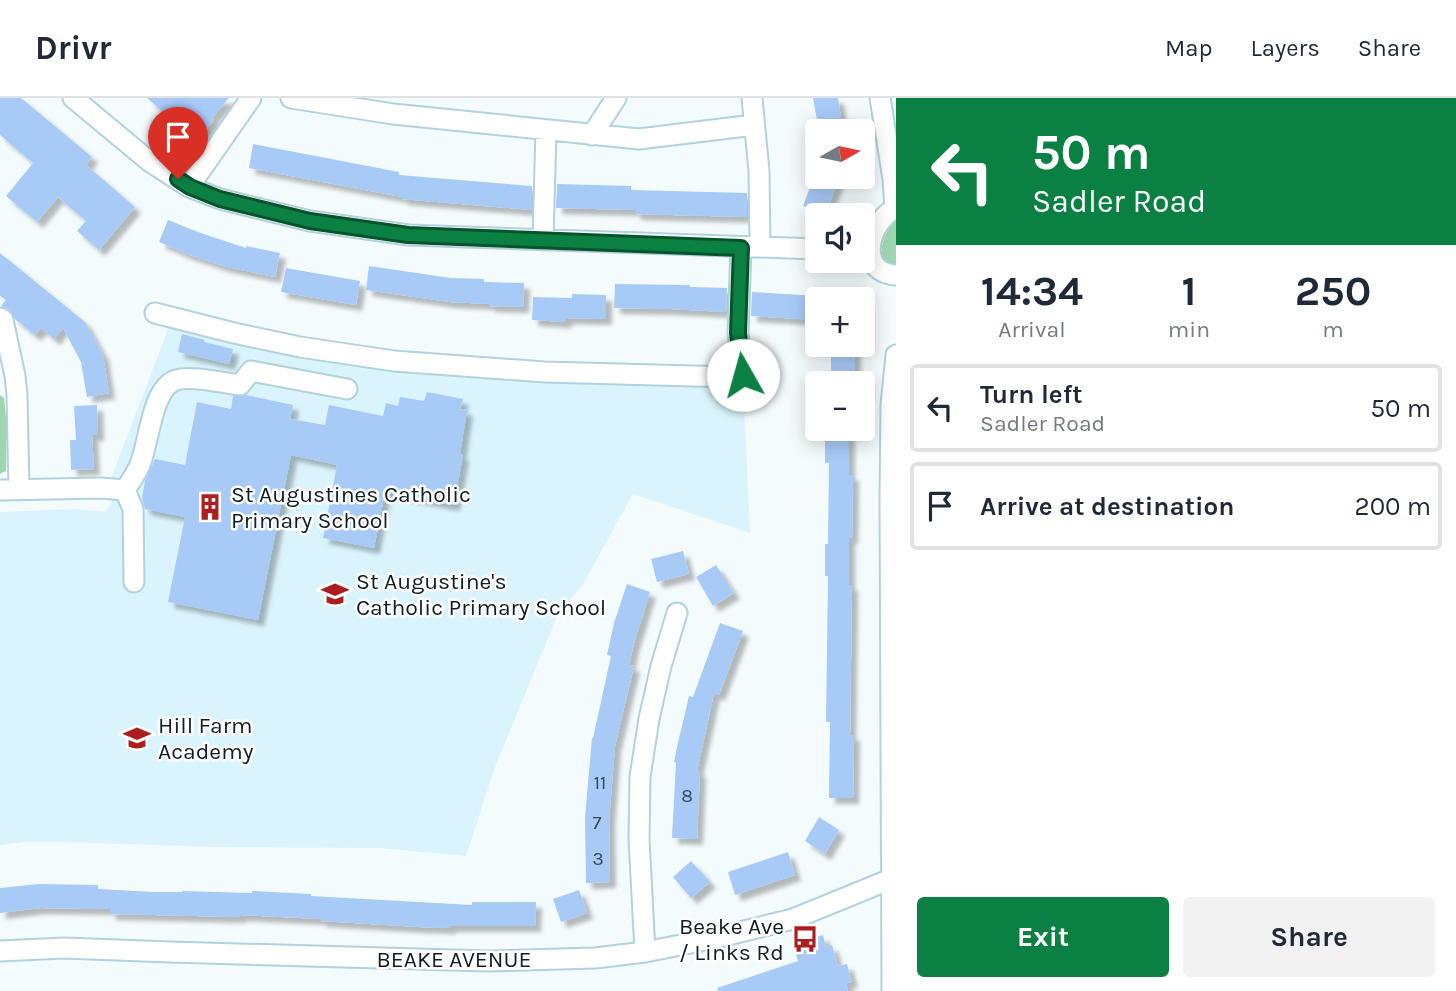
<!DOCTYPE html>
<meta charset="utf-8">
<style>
body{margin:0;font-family:Karla,sans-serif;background:#f2f2f3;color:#1f2937;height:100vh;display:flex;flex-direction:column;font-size:26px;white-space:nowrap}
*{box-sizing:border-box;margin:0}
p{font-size:23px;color:#747a83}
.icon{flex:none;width:38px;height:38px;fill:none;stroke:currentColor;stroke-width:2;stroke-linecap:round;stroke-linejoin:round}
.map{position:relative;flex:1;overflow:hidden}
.drawer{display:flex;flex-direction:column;background:#fff;width:560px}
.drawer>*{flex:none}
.banner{background:#0b8043;color:#fff;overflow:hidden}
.needle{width:46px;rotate:81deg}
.buttons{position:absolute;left:805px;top:21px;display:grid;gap:14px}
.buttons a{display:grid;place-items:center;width:70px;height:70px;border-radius:7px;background:#fff;box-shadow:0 4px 18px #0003;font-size:35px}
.pin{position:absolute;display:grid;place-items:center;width:60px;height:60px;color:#fff;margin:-72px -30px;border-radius:50% 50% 50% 0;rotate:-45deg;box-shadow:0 0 7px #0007}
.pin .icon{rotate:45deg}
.me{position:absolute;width:77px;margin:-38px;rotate:353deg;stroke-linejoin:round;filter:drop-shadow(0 0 5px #0008)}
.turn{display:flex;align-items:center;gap:24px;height:147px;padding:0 21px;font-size:32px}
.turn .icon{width:91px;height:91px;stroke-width:2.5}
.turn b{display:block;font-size:49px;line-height:60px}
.eta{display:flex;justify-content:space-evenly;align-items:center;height:119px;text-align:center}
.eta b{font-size:42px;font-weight:700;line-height:49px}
.button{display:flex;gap:14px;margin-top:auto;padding:14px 21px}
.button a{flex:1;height:80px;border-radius:7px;background:#0b8043;color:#fff;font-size:28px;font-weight:700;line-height:80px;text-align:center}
.button a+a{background:#f2f2f3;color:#1f2937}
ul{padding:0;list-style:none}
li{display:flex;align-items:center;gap:21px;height:88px;margin:0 14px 10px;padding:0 7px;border:4px solid #e0e1e3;border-radius:7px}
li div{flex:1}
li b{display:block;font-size:26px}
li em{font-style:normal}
header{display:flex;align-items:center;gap:42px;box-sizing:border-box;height:98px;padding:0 35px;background:#fff;border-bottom:2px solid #e0e1e3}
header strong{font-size:33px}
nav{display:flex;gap:38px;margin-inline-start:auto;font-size:24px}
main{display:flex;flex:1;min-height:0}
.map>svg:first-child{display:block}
.built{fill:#daf4fd}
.green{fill:#9fd6b2}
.building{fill:#a7caf7;filter:url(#shadow)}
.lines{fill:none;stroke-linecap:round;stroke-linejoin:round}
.minor-casing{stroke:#b1d2de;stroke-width:23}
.minor{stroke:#fff;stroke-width:19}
.route-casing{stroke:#07532c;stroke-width:18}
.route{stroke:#0b8043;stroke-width:12}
.labels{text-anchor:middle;stroke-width:5;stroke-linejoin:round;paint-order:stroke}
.number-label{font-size:19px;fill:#364857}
.poi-label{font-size:23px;fill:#111d22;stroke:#fff;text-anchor:start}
.street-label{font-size:23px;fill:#111d22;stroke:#fff}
</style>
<header>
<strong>Drivr</strong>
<nav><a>Map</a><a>Layers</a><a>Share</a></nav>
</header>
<main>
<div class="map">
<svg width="896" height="893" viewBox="0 0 896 893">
<defs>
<filter id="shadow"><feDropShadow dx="6" dy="6" stdDeviation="2" flood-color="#0004"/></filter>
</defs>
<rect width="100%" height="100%" fill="#f4fbfd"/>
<path class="built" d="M170,226L241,241L743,285L750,435L633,396L582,488L559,514L495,669L466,758L379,750L214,749L64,744H25L0,747V414L75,411L105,414L113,402L112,378Z"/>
<path class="green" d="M896,121V166L890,165L883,160C879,146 887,132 896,121Z
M0,297L4,300L7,329L6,373L0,376Z"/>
<path class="building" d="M0,0H21L92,59L86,67L135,109L99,152L77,133L86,123L58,99L37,124L6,98L33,65L0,37Z
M147,0H229L212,20L214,22L196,43Z
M813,0H838L843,33H819Z
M253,46L399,74V77L532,88V112L402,101V99L249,70Z
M814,79H839L826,116L803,108Z
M557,86L631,88V92L747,95V119L635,116V112L556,110Z
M168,122L198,134L246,150V148L280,155L275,179L227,169L190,157L159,144Z
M0,155L85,224L103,257L109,295L87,299L81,264L63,230L54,241L41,230L35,237L15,221L10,212L1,208L6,202L0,198Z
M369,168L451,180L484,181V184L524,185L523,209L489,208V206L450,204L366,192Z
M286,170L360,183L356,207L281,194Z
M615,186L690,187V189L727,190L726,214L671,211L614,210Z
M752,194L818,198L817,222L751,218Z
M572,196L606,197V221L566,220V224L532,222L533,199L572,200Z
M182,236L205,242L204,244L233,251L229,266L178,254Z
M831,247H855V285H831Z
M427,294L463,301L460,311L467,312L460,356L463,357L454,407L385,394L374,450L323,440L337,367L291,357L258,522L168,504L185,419L145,411L142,400L145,383L155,361L185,367L197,304L231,311L233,298L246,297L293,307L290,321L325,327L329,307L383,318L386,305L398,308L400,299L424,303Z
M97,307L98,337H92L94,371L71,372L70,342H76L74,308Z
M825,331H849V377H853L852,440H849V487H852L850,637H854L853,700H829L830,624H826L828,478H825V446H828L829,365H825Z
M683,453L689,476L657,484L651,461Z
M716,467L734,495L713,508L696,479Z
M627,486L650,494L634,545L629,567L634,568L615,648L609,723L610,784L586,785L585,719L592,640H593L611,558L607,557L614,525Z
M720,525L743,533L719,597L714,595L709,618L697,673H700L697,741L672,740L676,665L674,664L677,649L689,598L693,599Z
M819,719L839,732L825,756L805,743Z
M788,754L795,777L735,797L728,774Z
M691,763L710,784L691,800L673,779Z
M39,786L98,787V791L155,794H182V793L252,795V793L311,796V798L472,807V804H536L535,828H450V830L419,829L321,823V821L240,817V819L110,816V811L40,810L0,815V790Z
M579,792L587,815L561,824L553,801Z
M823,837L826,849L832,847L838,868L847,866L852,884L846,885L848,893H718L717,890L798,863L793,846Z"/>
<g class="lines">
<defs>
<path id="minor" d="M73,0L149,63L189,89L220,101L310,123L408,137L817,151
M291,0L393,16L639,41L754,27
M752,0L759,73L760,149
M880,0L893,81L895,110
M592,37L616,0
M189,89L251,0
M896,110C869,123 855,174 896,177
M543,142L546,32
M155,215L234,235L300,249L394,263L545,274L730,279L743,277L738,235L741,150
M0,220L3,222L15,278L17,297L19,392
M0,392L101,390L125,392L133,411L134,484
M125,392C130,385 135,377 139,369C149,348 151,290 176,282C190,277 224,285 240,287L251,273L347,291
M0,853L64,850L170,854L488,863L595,860L645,854L716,840L793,821L896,779
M645,854L639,741L640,679L649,621L661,568L677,515
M892,893L890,401L891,307L896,257"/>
</defs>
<use href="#minor" class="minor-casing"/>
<use href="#minor" class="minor"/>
</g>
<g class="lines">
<defs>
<path id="route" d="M178,81L190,89L220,101L310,123L408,137L741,150L738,235L743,277"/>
</defs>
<use href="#route" class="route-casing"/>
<use href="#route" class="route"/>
</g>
<defs>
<symbol id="building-bare" viewBox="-9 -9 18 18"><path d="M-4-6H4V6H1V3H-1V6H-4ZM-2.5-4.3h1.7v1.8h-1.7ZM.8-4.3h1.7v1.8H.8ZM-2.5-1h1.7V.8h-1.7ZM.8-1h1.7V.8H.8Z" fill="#ae1d1d" stroke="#fff" stroke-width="2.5" paint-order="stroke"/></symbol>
<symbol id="school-bare" viewBox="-9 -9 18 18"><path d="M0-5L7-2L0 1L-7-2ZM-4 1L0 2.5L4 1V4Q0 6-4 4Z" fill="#ae1d1d" stroke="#fff" stroke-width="2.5" paint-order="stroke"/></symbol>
<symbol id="bus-bare" viewBox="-9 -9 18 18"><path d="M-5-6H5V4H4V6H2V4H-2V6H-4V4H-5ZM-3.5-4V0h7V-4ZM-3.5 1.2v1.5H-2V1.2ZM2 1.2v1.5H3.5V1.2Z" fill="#ae1d1d" stroke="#fff" stroke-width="2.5" paint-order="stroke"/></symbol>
</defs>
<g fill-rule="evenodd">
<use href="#building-bare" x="191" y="390" width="38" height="38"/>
<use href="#school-bare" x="316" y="477" width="38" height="38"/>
<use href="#school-bare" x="118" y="621" width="38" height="38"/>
<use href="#bus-bare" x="786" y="822" width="38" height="38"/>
</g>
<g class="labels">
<g class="number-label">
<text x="600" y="691">11</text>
<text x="687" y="704">8</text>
<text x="597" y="731">7</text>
<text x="598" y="767">3</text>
</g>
<g class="poi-label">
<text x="231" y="404">St Augustines Catholic<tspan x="231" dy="26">Primary School</tspan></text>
<text x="356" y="491">St Augustine's<tspan x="356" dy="26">Catholic Primary School</tspan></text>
<text x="158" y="635">Hill Farm<tspan x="158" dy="26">Academy</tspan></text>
<text x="784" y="836" text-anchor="end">Beake Ave<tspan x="784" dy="26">/ Links Rd</tspan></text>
</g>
<g class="street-label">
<text x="454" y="869">BEAKE AVENUE</text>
</g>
</g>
</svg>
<div class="buttons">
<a><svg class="needle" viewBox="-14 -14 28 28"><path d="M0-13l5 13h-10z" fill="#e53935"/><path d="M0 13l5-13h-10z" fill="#747a83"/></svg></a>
<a><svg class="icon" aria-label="sound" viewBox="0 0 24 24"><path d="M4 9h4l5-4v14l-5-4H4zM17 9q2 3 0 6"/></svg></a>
<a>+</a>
<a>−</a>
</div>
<div class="pin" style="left:178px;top:81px;background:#d93025"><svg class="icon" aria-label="arrive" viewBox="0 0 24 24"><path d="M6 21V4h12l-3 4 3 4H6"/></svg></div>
<svg class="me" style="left:743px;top:277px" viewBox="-20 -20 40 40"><circle r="19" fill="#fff"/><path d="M0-13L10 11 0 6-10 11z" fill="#0b8043"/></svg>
</div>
<section class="drawer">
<div class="banner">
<div class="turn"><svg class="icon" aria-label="left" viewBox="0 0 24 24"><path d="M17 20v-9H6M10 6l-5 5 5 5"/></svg><div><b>50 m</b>Sadler Road</div></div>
</div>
<div class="eta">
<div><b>14:34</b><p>Arrival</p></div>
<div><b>1</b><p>min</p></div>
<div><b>250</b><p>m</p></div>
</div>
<ul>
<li><svg class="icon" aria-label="left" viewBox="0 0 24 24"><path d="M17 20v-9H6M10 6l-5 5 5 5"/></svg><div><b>Turn left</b><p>Sadler Road</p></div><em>50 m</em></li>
<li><svg class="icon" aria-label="arrive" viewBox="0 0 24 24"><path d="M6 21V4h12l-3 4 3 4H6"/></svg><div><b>Arrive at destination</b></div><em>200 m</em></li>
</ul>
<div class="button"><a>Exit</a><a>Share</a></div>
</section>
</main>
